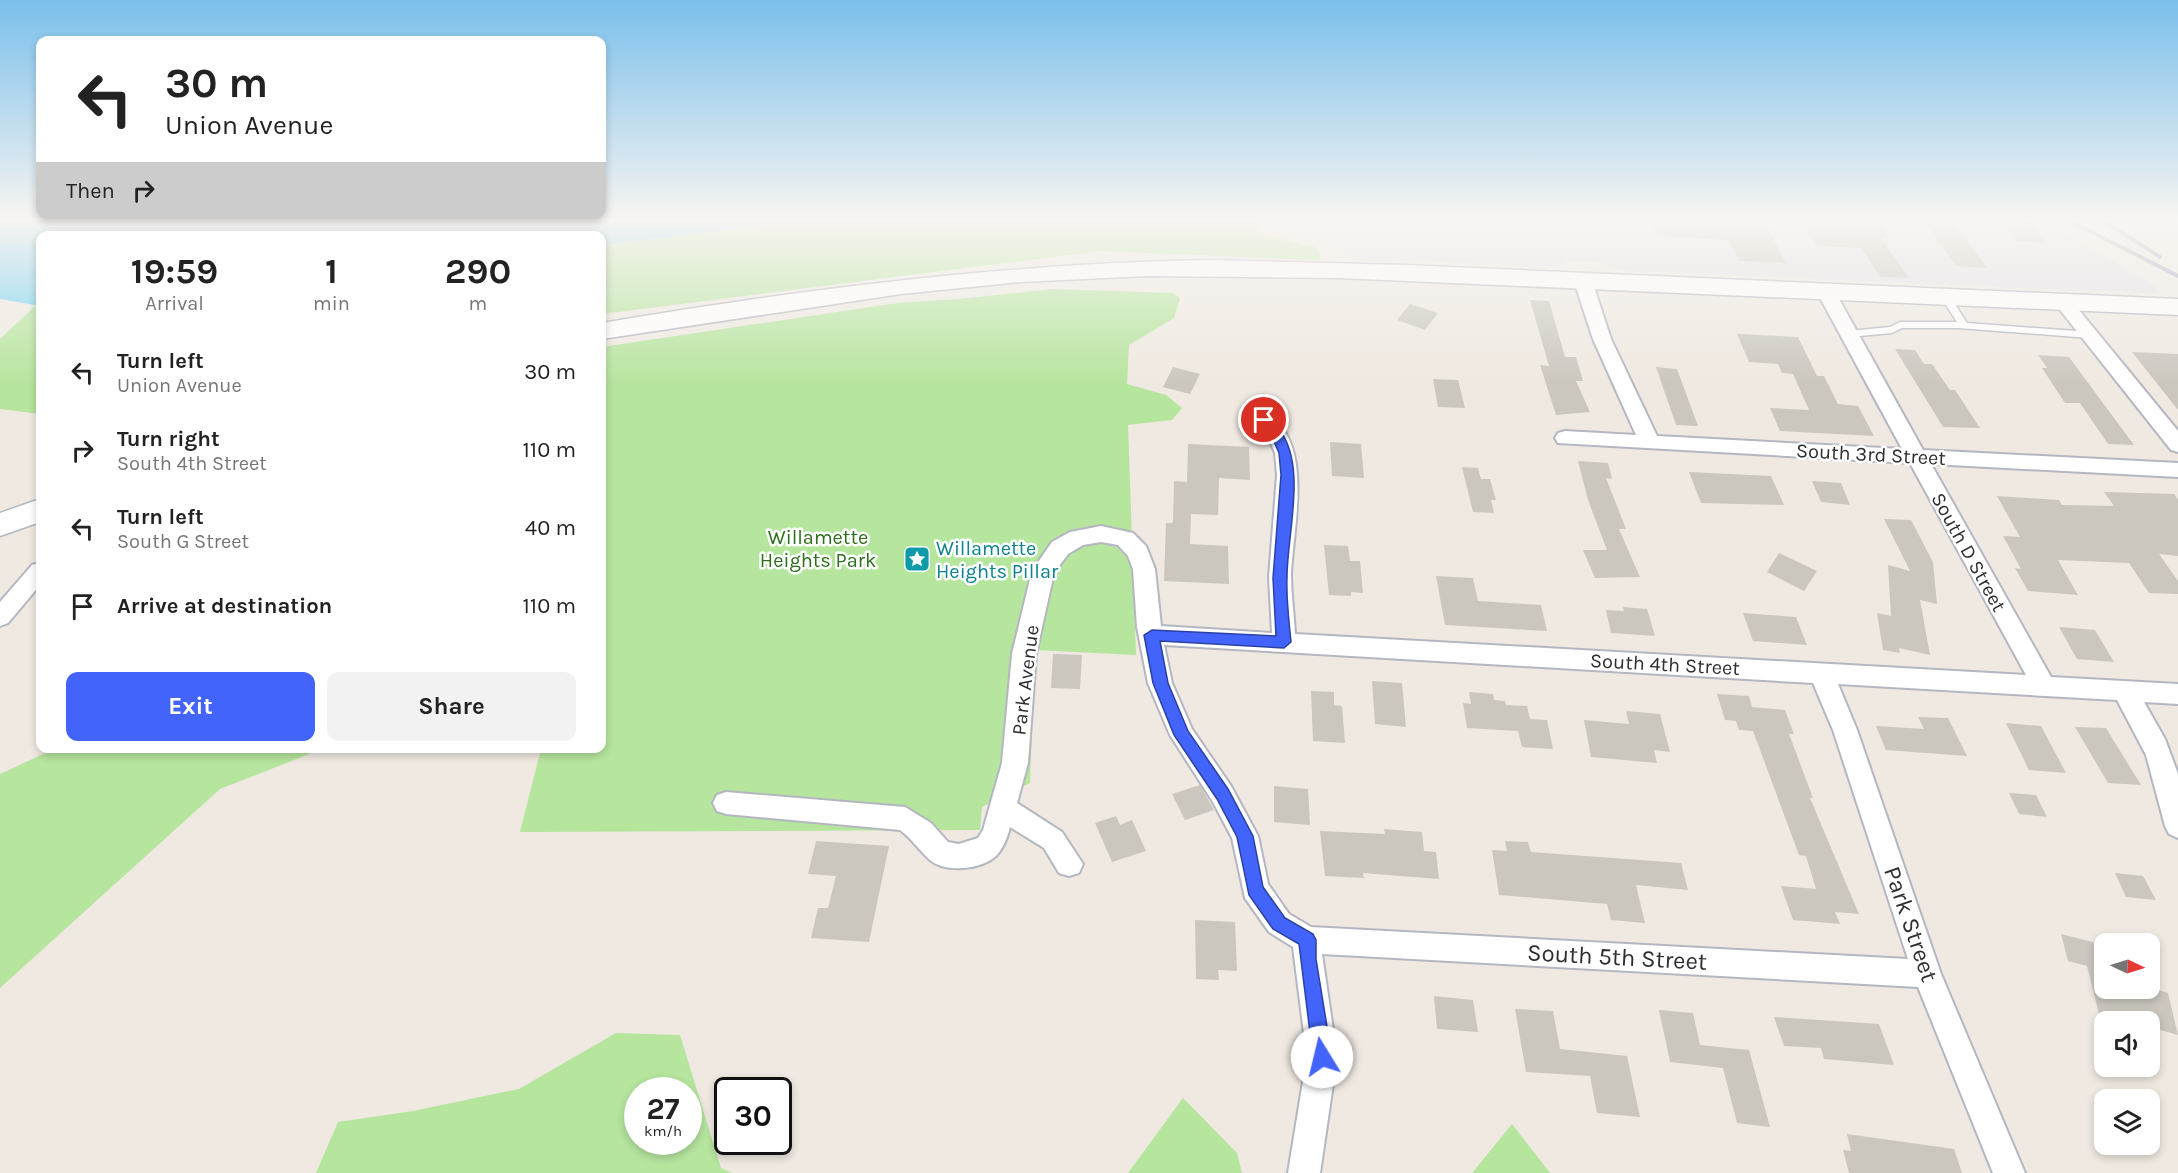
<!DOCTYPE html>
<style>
body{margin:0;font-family:Karla,sans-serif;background:#f2f2f2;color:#222;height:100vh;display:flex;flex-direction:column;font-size:22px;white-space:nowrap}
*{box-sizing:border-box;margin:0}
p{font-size:20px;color:#767676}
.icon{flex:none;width:33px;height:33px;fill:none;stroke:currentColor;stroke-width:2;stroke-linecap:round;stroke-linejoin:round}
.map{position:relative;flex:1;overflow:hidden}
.panel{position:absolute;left:36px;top:231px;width:570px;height:522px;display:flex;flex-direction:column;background:#fff;border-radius:12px;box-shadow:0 3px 9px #0003}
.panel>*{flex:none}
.banner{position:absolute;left:36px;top:36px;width:570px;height:183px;border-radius:12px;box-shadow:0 3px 9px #0003;background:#fff;color:#222;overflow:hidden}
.needle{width:39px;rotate:94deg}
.fabs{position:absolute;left:2094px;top:933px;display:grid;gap:12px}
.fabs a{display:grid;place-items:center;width:66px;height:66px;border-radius:12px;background:#fff;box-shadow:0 3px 9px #0003;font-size:30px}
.speed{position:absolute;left:624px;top:1077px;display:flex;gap:12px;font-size:30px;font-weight:700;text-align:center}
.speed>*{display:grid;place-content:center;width:78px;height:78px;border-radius:50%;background:#fff;box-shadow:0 3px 9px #0003;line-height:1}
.speed small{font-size:15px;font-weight:400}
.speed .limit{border:3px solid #111;border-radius:9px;background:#fff;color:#111}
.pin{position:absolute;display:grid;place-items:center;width:51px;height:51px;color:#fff;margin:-26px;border:3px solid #fff;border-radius:50%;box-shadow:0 2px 6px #0007}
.me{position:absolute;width:66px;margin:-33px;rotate:351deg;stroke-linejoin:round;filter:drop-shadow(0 0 4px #0008)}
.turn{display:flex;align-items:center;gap:21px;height:126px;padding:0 30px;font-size:27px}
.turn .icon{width:78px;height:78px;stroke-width:2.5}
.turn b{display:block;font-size:42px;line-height:51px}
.then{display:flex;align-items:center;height:57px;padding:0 30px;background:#0003;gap:12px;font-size:22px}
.eta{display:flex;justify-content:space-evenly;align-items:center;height:102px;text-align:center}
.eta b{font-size:36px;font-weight:700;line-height:42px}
.button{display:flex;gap:12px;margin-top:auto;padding:12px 30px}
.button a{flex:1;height:69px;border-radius:12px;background:#4264fb;color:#fff;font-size:24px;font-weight:700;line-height:69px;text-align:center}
.button a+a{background:#f2f2f2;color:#222}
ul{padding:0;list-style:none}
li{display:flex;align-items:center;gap:18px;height:78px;padding:0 30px}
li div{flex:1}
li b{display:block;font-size:22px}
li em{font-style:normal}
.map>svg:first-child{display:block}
.industrial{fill:#e3e1e8}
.green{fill:#b6e59e;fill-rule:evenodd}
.water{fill:#75cff0}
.building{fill:#cbc7bf}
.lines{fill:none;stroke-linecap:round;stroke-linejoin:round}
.lane-casing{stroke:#b4b7c1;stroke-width:3}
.street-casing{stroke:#b4b7c1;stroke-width:4}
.secondary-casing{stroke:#b4b7c1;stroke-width:3}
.lane{fill:#fff;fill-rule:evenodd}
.street{fill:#fff;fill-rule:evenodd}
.secondary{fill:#fff;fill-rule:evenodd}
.rail{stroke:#a3a6b8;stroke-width:4}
.route{fill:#4264fb;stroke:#2b41a3;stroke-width:1.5}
.labels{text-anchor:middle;stroke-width:5;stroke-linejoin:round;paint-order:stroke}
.street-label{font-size:20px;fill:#2e2e2e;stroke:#fff}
.park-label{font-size:20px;fill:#2c6e1b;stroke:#fff}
.culture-label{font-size:20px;fill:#0d838f;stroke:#fff;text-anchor:start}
.near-street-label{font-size:24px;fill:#2e2e2e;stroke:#fff}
</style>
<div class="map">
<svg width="2178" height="1173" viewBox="0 0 2178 1173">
<rect width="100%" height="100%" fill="#efe9e1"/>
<path class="industrial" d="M1236,221H2046L2155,286L2162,294L1614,270L1599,262L1567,261L1556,267L1360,258L1331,245Z"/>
<path class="green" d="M802,221H1259L1257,233L1317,248L1321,260L1100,251L602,314V245Z
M1053,289L1173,293L1180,298L1174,318L1129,345L1127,384L1166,395L1182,408L1172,420L1128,425L1136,655L1035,650L1030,783L982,807L980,830L520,832L541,749L602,748V347L897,303L958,299Z
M36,305L40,306V414L0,409V339Z
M56,748H322V749L220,789L0,988V774Z
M616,1033L680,1035L721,1168L732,1173H316L338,1122L413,1111L519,1089ZM688,1090V1142H638V1090Z
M1183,1098L1237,1153L1242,1173H1128Z
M1512,1124L1550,1173H1472Z"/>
<path class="water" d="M0,221H802L602,245V236H40V306L0,299Z"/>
<path class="building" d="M1651,221H1764L1786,263L1739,261L1729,240L1657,236Z
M1802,221H1878L1889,238H1881L1909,278L1880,277L1861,248L1817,246Z
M1924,221H1953L1987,268L1956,266Z
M2001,221H2029L2047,243L2017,241Z
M1530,300L1549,301L1565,357H1576L1583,381H1576L1590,412L1556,415L1540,365L1549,366Z
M1410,304L1438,313L1425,330L1397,320Z
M1737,334L1798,337L1817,376H1824L1838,404L1858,406L1874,436L1780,431L1770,408L1809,410L1793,374L1782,373L1778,364L1749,362Z
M1895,349L1915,350L1924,364H1932L1950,390H1955L1980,428L1943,427Z
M2132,352L2178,354V410Z
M2038,355L2069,357L2134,445L2108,444L2080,403H2065L2042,368H2047Z
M1173,367L1200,374L1190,394L1163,387Z
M1656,367L1677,369L1698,426L1676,425Z
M1433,379L1458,380L1465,408L1438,407Z
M1330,442L1361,444L1364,478L1332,476Z
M1188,444L1249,447L1250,480L1219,478L1218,515L1191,514L1190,544L1228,546L1229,584L1164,581L1166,523H1173L1174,481L1187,482Z
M1578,461L1608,463L1612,479L1606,478L1626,529H1619L1640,577L1595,578L1583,550H1607L1588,500Z
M1462,467L1478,468L1481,479H1490L1496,500H1491L1494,513L1473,512Z
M1689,472L1771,476L1784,505L1701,503Z
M1812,481L1841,483L1850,505L1821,502Z
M2104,492L2174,494L2178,499V556L2159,554L2178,581V594L2149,593L2129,563L2058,560L2078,595L2028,591L2015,568L2021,569L2003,536L2020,537L1997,496L2059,500L2062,505L2114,506Z
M1884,519L1911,520L1933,562L1937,604L1920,600L1930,655L1899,648L1900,653L1883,650L1877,613L1891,616L1888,565L1910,571Z
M1324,545L1348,546L1350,561H1360L1363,593L1351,592V596L1329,595Z
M1779,553L1817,571L1804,591L1767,572Z
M1436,576L1473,578L1478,601L1541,605L1547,631L1445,625Z
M1623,607L1647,609L1655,636L1611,633L1606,610L1624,611Z
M1743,613L1796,617L1807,645L1753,641Z
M2059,627L2095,630L2114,662L2077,659Z
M1053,654L1082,655L1080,689L1051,688Z
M1372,681L1402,683L1406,727L1375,724Z
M1311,691L1334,692V705L1342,706L1345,743L1313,741Z
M1469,692L1493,694L1494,700L1505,701L1506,705L1527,706L1530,719L1547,720L1553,749L1522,747L1518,731L1467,728L1463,703L1471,704Z
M1717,694L1749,696L1752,707L1785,710L1794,734H1789L1813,798H1810L1859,914L1835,912L1840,924L1793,920L1781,886L1816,889L1806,856L1799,855L1753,731L1739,730L1736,721L1725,720Z
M1626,711L1660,714L1670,752L1654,750L1657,763L1591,757L1584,720L1629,724Z
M1918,717L1948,718L1967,756L1886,750L1876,726L1924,729Z
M2006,723L2041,726L2066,773L2029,770Z
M2075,727L2106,728L2141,785L2108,783Z
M1200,785L1214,810L1185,820L1172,794Z
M1274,786L1308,789L1310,825L1274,822Z
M2009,793L2036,795L2047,817L2019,814Z
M1116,816L1120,825L1132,820L1146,851L1112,862L1095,823Z
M1384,829L1422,832L1424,851L1436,852L1439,879L1363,873L1364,878L1325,876L1320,831L1385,834Z
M816,841L889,846L869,942L811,938L818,908H828L836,876L808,874Z
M1505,841L1528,842L1531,852L1681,863L1688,890L1636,885L1645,923L1611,920L1607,904L1499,895L1492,850L1507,851Z
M2115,873L2143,876L2156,900L2126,897Z
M1195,920L1235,922L1237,971L1218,970L1219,980L1196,979Z
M2061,934L2104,945V988H2152L2168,993L2178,1035L2150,1027V1022H2128L2099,1014L2087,966L2068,961Z
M1434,996L1473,1000L1478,1032L1437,1029Z
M1515,1009L1553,1011L1560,1049L1627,1056L1640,1117L1597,1113L1590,1076L1526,1072Z
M1659,1010L1693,1013L1700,1045L1749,1050L1770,1127L1737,1123L1723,1068L1670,1062Z
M1774,1017L1879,1024L1894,1065L1824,1059L1821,1048L1784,1046Z
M1847,1134L1954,1149L1962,1173H1849L1843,1150L1851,1151Z"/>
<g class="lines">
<defs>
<path id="lane" d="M1946,294L1949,295L1967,323L2090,332L2095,335L2090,338L1958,328H1902L1892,333L1849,337L1844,334L1849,331L1890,327L1900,322H1957L1941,297Z"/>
<path id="street" d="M1583,276L1592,281L1611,339L1657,436L1902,449L1817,292L1826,287L1835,292L1923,450L2178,463V477L1931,464L2051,677L2178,684V704L2144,702L2165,739L2178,774V838L2169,834L2165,826L2146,755L2117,700L1838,684L1857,730L1941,974L2025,1173H1993L1918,987L1322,954L1337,1057L1320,1173H1288L1307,1057L1293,947L1269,932L1245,898L1232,838L1213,802L1170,735L1148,683L1137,627L1133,569L1128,556L1118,545L1101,542L1083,545L1068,554L1054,573L1036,654L1028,763L1017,803L1062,832L1083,864L1079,873L1069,876L1059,873L1044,848L1010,827C1008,836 1003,849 996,856C981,870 945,873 930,860C919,850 912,839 900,830L726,814L717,811L713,803L717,795L726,792L905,807L931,823L948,842L959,844L978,838L983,830L1002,763L1012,654L1032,571L1052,542L1070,532L1101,526L1133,533L1146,546L1155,569L1161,626L1272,633L1269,577L1277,475L1275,453L1269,439L1254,420L1257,415C1269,412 1272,417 1280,425C1310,460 1293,531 1291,574C1291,594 1294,614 1295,634L2026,675L1910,463L1558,443L1555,438L1558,433L1565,431L1636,435L1593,339L1574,281ZM1164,645L1813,683L1833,730L1908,959L1311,927L1289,914L1268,884L1258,836L1231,786L1192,729L1172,683Z
M2063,297L2069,298L2178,431V452L2171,450L2057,306L2054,302L2057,298Z
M40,563V585L8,623L0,626V602L32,565Z"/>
<path id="secondary" d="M1211,260L1405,265L2178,299V315L1340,278L1147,276L1021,282L901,294L602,339V323C804,289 1006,263 1211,260Z
M40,499V522L0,536V513Z"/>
</defs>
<use href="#lane" class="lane-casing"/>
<use href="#street" class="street-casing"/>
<use href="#secondary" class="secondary-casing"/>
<use href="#lane" class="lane"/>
<use href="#street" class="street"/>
<use href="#secondary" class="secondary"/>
<path class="rail" d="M2070,221L2178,276
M2104,221L2160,257"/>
</g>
<linearGradient id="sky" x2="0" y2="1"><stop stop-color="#7abfeb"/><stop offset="0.57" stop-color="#f8f5f2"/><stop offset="1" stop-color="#f8f5f2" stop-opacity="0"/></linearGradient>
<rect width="2178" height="385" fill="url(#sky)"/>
<path class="route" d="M1264,416C1271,418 1273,423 1278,428C1308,464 1287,533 1287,577C1286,599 1289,621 1291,642L1284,648L1160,641L1168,683L1188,731L1228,789L1253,836L1263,887L1285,918L1313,934L1316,940V959L1332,1057L1329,1064L1322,1066L1316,1064L1313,1057L1299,944L1273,929L1249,895L1237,837L1217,799L1174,735L1153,683L1144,635L1152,630L1276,636L1273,578L1281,475L1279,453L1272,437L1258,420Z"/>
<defs>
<symbol id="sight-square" viewBox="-11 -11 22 22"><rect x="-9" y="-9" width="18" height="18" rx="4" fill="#0f9aa8" stroke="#fff"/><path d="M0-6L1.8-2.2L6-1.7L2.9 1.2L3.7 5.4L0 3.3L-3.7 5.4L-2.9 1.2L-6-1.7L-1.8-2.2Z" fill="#fff"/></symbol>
</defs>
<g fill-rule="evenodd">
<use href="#sight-square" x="902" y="544" width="30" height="30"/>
</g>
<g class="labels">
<g class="street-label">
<text transform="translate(1871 454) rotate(3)" y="7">South 3rd Street</text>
<text transform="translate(1969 552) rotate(61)" y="7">South D Street</text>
<text transform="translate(1665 664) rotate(3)" y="7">South 4th Street</text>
<text transform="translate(1025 680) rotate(-83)" y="7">Park Avenue</text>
</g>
<g class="park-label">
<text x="818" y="544">Willamette<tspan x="818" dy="23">Heights Park</tspan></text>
</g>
<g class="culture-label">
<text x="936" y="555">Willamette<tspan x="936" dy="23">Heights Pillar</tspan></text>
</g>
<g class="near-street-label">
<text transform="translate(1911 924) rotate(71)" y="8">Park Street</text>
<text transform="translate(1617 957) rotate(3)" y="8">South 5th Street</text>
</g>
</g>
</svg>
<div class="fabs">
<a><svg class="needle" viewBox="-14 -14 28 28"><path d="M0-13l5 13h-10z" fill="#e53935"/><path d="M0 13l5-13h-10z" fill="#767676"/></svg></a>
<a><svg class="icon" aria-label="sound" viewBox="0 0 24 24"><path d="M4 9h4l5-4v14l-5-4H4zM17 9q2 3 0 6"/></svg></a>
<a><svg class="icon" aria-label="layers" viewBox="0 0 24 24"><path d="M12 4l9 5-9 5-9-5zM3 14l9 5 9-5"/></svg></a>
</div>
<div class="speed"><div>27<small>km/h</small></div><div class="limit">30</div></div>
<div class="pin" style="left:1264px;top:420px;background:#d93025"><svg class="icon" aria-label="arrive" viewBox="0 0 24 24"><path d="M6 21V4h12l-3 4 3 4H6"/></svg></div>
<svg class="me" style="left:1322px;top:1057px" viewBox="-20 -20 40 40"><circle r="19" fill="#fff"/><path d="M0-13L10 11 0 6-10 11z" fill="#4264fb"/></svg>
<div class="banner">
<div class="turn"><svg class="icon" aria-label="left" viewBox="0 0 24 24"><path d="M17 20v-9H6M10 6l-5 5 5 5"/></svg><div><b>30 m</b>Union Avenue</div></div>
<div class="then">Then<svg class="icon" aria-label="right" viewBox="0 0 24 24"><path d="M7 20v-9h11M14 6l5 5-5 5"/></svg></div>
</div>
<section class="panel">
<div class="eta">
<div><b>19:59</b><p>Arrival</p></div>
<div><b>1</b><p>min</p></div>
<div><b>290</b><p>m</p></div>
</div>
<ul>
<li><svg class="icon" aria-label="left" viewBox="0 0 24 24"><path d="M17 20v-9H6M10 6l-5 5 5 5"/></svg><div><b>Turn left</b><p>Union Avenue</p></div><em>30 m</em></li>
<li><svg class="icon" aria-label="right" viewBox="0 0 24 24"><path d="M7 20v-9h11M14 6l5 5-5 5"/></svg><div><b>Turn right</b><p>South 4th Street</p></div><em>110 m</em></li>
<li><svg class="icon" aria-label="left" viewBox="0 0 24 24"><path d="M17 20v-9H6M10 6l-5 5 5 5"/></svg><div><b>Turn left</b><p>South G Street</p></div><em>40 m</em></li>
<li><svg class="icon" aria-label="arrive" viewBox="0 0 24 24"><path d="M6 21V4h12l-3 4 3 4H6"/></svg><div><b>Arrive at destination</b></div><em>110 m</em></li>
</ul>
<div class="button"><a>Exit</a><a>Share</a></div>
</section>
</div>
